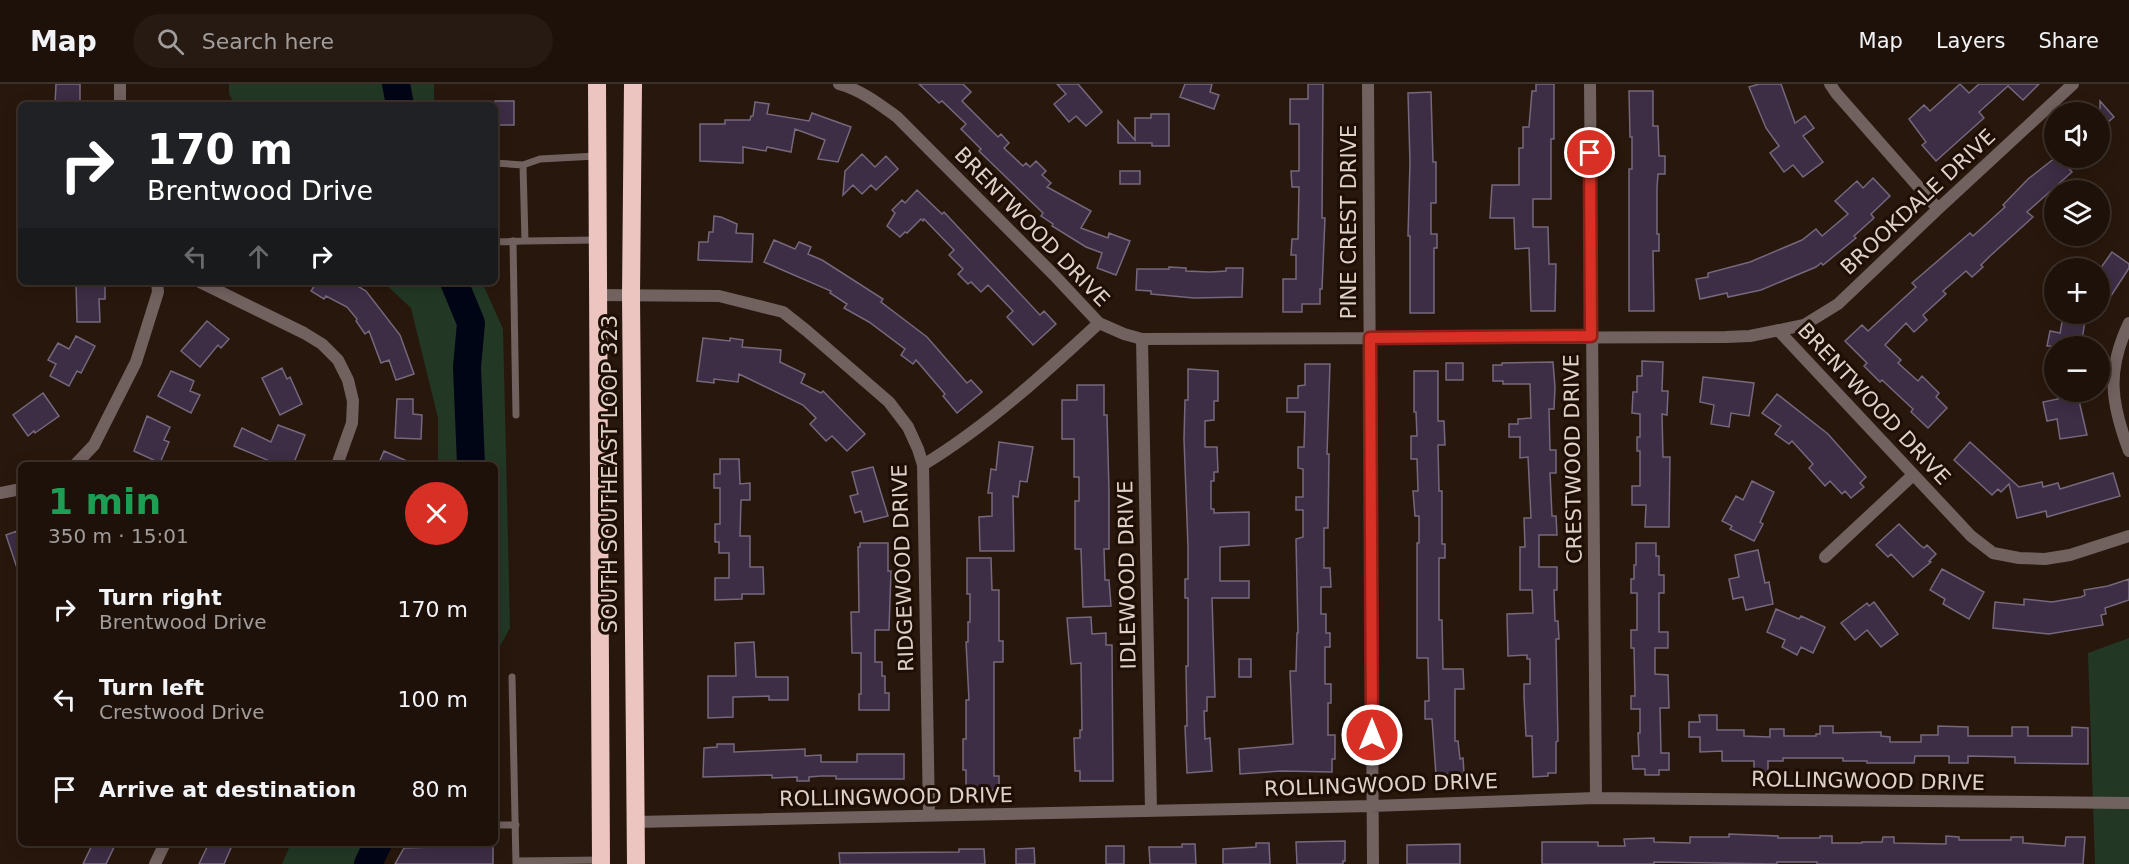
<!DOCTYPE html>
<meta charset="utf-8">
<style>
body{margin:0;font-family:"DejaVu Sans",sans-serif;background:#261a12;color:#f1f3f6;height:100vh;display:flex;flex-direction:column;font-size:22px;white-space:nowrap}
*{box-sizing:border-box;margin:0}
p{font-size:20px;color:#a19d9c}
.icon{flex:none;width:33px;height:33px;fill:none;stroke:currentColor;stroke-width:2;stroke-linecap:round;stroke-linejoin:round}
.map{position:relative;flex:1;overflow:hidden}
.side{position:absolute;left:18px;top:378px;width:480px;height:384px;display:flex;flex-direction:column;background:#1e1109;border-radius:9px;box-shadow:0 3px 15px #0003,0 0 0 2px #3c312a}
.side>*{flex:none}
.top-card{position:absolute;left:18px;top:18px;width:480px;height:183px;border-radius:9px;box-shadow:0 3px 15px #0003,0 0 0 2px #3c312a;background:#202124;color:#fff;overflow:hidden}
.buttons{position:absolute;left:2044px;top:18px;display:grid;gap:12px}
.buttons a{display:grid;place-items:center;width:66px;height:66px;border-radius:50%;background:#1e1109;box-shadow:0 3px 15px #0003,0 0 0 2px #3c312a;font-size:30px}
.pin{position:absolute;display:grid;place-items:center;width:51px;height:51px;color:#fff;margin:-26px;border:3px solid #fff;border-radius:50%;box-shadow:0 2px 6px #0007}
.me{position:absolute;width:66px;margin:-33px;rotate:0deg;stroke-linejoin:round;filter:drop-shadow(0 0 4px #0008)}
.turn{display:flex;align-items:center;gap:21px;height:126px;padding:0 30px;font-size:27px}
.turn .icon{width:78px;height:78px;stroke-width:2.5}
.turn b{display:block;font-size:42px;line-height:51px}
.lanes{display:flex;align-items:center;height:57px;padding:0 30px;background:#0003;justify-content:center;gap:30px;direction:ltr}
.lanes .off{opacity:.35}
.round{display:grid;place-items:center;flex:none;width:63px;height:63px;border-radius:32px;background:#261a12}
.summary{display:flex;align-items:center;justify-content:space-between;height:102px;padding:0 30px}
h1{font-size:36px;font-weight:700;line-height:45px;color:#1e9e55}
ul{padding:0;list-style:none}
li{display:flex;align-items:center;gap:18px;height:90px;padding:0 30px}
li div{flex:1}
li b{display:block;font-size:22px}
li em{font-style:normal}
header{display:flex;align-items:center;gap:36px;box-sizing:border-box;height:84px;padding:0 30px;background:#1e1109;border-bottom:2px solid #3c312a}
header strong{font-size:28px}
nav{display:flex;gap:33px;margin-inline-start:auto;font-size:21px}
.search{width:420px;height:54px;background:#261a12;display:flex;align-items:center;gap:15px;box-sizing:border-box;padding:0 21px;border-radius:33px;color:#a19d9c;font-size:22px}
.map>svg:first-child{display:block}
.green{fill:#223825}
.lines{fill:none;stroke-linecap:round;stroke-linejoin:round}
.river{stroke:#000516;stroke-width:28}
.building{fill:#3d2d45;stroke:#75687c;stroke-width:1.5}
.lane{stroke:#71615f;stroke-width:7}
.street{stroke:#71615f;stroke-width:12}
.highway{stroke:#ecc4c0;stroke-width:18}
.route-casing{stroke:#8d1f18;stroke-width:15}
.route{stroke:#d93025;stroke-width:10}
.labels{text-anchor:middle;stroke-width:6;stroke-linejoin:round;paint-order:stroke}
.street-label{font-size:21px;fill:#ddd1ca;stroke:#1e0e04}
</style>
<header>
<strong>Map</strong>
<div class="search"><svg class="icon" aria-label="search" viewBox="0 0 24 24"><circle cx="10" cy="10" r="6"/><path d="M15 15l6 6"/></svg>Search here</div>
<nav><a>Map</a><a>Layers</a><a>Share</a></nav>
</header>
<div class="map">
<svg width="2129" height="780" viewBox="0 0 2129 780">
<rect width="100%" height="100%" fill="#28170c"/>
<path class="green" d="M229,0H434V21H235L229,10Z
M383,198H482L503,245L510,544L495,571V381H438V334L411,224Z
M2129,554V780H2095L2088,569Z
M291,759H393L381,780H282Z"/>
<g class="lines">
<path class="river" d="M396,0L400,21
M454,198L471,239L467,283L471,381
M368,780L378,759"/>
</g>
<path class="building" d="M56,0H80V21H55Z
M919,0H963L971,8L962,17L998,53L1001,50L1009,59L1004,64L1023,82L1026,79L1030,83L1036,77L1046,87L1042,91L1051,99L1047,103L1091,127L1081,144L1108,154L1109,149L1130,157L1116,191L1097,184L1102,169L1086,163L1052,142L1053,140L1041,132L1043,129L979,67L981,65L961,45L966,40L942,17L939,19Z
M1057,0H1078L1102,28L1086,42L1076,32L1069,38L1054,20L1066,10Z
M1185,0H1212L1210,8L1219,11L1214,25L1180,13Z
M1308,0H1323L1322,134H1325L1322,205H1320V220H1302V228H1283V195H1296V171H1291L1292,155H1298L1299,103H1292L1291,87H1299V40H1290V15H1308Z
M1536,0H1554V55H1551V115H1533V143H1548L1549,180H1556L1555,227H1531L1529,164L1515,165L1514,134H1490L1492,101H1519V64H1523V43H1529L1532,7H1536Z
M1759,0H1781L1795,39L1805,32L1814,44L1803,52L1823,78L1803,93L1793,81L1784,88L1770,69L1779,62L1766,44L1749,3Z
M1960,0L1969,9L1979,0H2039L2023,16L2008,2L1979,28L1984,34L1936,77L1922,61L1926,58L1909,35L1924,21L1930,27Z
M1629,7H1653V42H1658L1659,72H1665V90H1658L1657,104V150H1659V167H1653L1654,227H1629V85H1632V53H1630Z
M1431,8L1433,78H1436V119H1431V150H1437V164H1434V229H1410V152H1408L1410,78L1408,9Z
M495,17H514V41H495Z
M2100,17L2114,33L2100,45Z
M755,18L769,20L767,30L809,37L812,29L851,43L838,78L818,75L825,56L795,45L791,68L767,63L766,67L743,63V79L700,77V40H725V36H750L751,32H753Z
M1151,30H1169V62H1152V59H1118V37L1135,56V34H1151Z
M862,70L875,83L886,72L898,85L876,106L871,101L862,110L853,101L843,111L845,87Z
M2055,74H2060L2072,88L2027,128L2033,133L1990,172L1981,181L1983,183L1972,193L1966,187L1943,207L1946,210L1923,231L1927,236L1914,248L1906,239L1885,261L1901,276L1898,279L1918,297L1922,292L1939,309L1936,313L1947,324L1928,344L1911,328L1913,325L1882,296L1880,298L1864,282L1867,279L1845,257L1862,241L1868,247L1916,203L1912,199L1970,149L1973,152L2005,123L2003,121L2028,95Z
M1120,87H1140V100H1120Z
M1873,94L1890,112L1871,130L1874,134L1854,152L1856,154L1823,181L1821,179L1816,183L1761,206L1728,213L1727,209L1700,215L1696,195L1708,193V189L1750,178L1802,156L1816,145L1822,152L1848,130L1835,117L1857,97L1863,104Z
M917,106L942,130L944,128L1040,231L1044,227L1056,240L1033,261L1007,233L1013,227L988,201L981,208L971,198L968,200L958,190L963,185L949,171L954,166L924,135L923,137L921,135L907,149L905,148L900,153L887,142L895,129L892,126L902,116L905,119Z
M714,132L721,133L737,140L736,149L753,150L752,178L698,176L699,158H708L709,148H713Z
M774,156L795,165L799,158L811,163L808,170L822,176L883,215L881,218L927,253L967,299L971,296L982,308L957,329L943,312L945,310L916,276L913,280L901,271L905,265L869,238L844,224L847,220L830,209L831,207L764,178Z
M2112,168L2129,180V184L2109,215L2100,209V185Z
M1169,183L1186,184V187L1210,188L1226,187V184H1243L1242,213L1194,214L1151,210V207L1136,206L1137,185H1169Z
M317,198H351L366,207L400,251L414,290L396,296L389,276L381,279L369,247L365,250L356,237L357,235L347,223L326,212L324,215L311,207Z
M76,199H105V215H99L100,238H77Z
M2063,233L2085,237L2081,262H2047L2050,247L2060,249Z
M207,237L229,255L221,264L218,261L200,283L181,267Z
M76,252L95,262L81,289L77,287L69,302L50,292L56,280L48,276L58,259L69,265Z
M703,254L730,257V254L743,256L742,263L781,266L780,278L805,290L801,299L821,309L823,307L865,350L847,367L832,352L826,357L810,340L816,334L803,321L739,290L738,298L714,295V299L697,297Z
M1642,277L1663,278L1662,307H1668L1667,331L1662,330L1663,373H1670L1669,443H1645L1646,421H1632V402H1640V367H1637V353H1640V330L1632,329L1633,308H1637V292H1642Z
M1553,278L1555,303L1554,325H1549L1550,366H1556V389H1550L1552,432H1556L1557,451H1539V483H1557V506H1554L1555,537H1558L1559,555H1556L1558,657L1556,658V689H1548V692L1533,693L1532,652H1526L1524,614V600H1530V575H1527V571L1508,572L1507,530L1533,529L1532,506H1520V463H1525L1524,434H1531L1528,373L1520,374V353H1509V340H1518V335L1531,334L1530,300H1503V297H1493V281H1502V279Z
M1446,279H1463V296H1446Z
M1305,280H1330L1327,370H1329L1328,444H1324V484H1330L1331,503H1321V530H1326V549H1330V563H1325V600H1331V619H1328V651H1335V675H1332V688L1282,687L1240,690L1239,665L1293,660L1290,587H1296L1297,549H1298L1296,455L1303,453V426H1296V413H1303V385L1298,384V363H1304L1305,328H1287V314H1298V302L1305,301Z
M282,284L287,295L290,293L302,320L280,331L262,294Z
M1188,285L1218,287V317H1214V336L1205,337V363H1217L1218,388H1214V397H1211V425H1214V429L1249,428V461L1220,463V497H1249V514H1212L1215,613H1207V627H1204L1205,655L1210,654L1212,687L1187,689L1185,642H1187L1186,582H1188V514H1185V495H1188V463L1184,355L1185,316H1188Z
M171,287L194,297L190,307L200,311L191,329L158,312Z
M1414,287H1438V337H1444L1445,361H1438L1439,407H1442V460H1445V474H1439V536H1442L1443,585H1463L1464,605H1455V657H1458L1460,675L1463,674L1464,689L1436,691L1432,635H1425V617H1429L1428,574H1417V459H1419V432H1415L1413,407H1418L1417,375H1411V352H1417L1416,328H1414Z
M1703,293L1754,299L1749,332L1731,329L1729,343L1711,340L1714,321L1700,318Z
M1077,301H1104V331H1107L1109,407V465H1104L1105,496H1109L1111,522L1083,523L1081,465H1075V417H1079V393H1074V355H1062V316H1077Z
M2057,308H2077L2087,351L2060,355L2057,335L2047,337L2043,318L2058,315Z
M43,309L59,332L35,349L34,347L28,352L13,331Z
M1777,310L1828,350L1866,393L1860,399L1864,403L1851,414L1845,407L1842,410L1830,397L1825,402L1809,384L1813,380L1792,357L1789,360L1775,350L1781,342L1762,329Z
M397,315H413V330L422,331L421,355L395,354Z
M147,332L170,343L164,356L169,358L160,379L134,367Z
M278,341L305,351L293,381H279L234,362L242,344L271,358Z
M999,358L1033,363L1027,398L1020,397L1018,413L1013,412L1014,467H980L979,433L992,432V409H988L991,385L996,386Z
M1970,358L2019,403L2042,398L2043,403L2058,399L2060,405L2113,389L2120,412L2047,433L2046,427L2017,434L2009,400L2001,408L1998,405L1992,411L1954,376Z
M384,367L416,381H378Z
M720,375H739L740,400L750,399V416H741L740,452H750V483H763L764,510H742V515L715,516V494H729V469H719V458H715V440H720V404H714V390H720Z
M873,383L888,432L864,438L861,427L855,429L850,412L858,410L852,388Z
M1752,397L1774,408L1760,438L1763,440L1754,457L1730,445L1732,442L1722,437L1736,412L1743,416Z
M1899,440L1920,461L1924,464L1927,461L1936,470L1929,477L1931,478L1913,493L1891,470L1888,473L1876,461Z
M17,447L18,450L21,449V490H19L6,451Z
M860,459H888V487H891L889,546H875V578H882V592H885V609H889V626H859V610H861V569H852L851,528H859L858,463H860Z
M1636,459H1656V472H1659V491H1664V509H1659V548H1668V564H1655V590L1668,591L1669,624H1660L1661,669H1669V686H1659V691H1645V685H1633L1632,672H1639L1638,649H1640V625H1631V612H1635L1634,564H1631V546H1637V509H1631V495H1634V481H1636Z
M1758,466L1765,499L1769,498L1773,520L1746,526L1743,513L1733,515L1729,495L1739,493L1735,471Z
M967,474H991L992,506H999V557H1003V578H994V692H999V706H966V686H963V655H966V616H969L966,558H968V538H970V510H967Z
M1942,485L1984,508L1969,535L1943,520L1945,515L1930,506Z
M2129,495V516L2105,524L2106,530L2101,531L2103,541L2049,550L1993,544L1995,518L2024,521V515L2052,518L2081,513L2085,511L2084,506L2108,502Z
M1874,518L1898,550L1881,563L1867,546L1855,556L1841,539L1867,519L1869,522Z
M1776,525L1799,535L1801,532L1825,543L1813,569L1801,563L1797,571L1782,563L1785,556L1767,548Z
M1091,533L1092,550L1106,549V561H1112L1113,697H1080V687H1075L1074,654H1080V646H1082L1081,579L1071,580L1067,534Z
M754,558L756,593H788V616H769V612L733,613V633L708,634V592H736L735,559Z
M1239,575H1251V593H1239Z
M1699,631H1717V646H1744V652L1770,653V645H1784V652H1816V650H1820V642H1833V649L1881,648V652L1890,653V658H1921V651H1938V642L1968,643V652H2012V643H2028V652H2072V643L2088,644V680L2015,679V673L1968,672V679H1949V672H1915L1914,679H1867V677H1843V674H1783V677H1768V688H1754V677H1722V667L1700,668V653H1689V638H1700Z
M717,660H734V668L805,665V672L821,671V678H857V670H904V695H836V692H821L809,693V697H797V693L772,694V691L703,693L704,664L717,663Z
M1729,750L1778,752V754H1820V752H1832V759H1862V758H1882L1883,753H1894V759L1946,760V752L1959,753V756H2011V753H2023V759L2065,762L2066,753H2085L2083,780H1817V778H1777V780L1654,778V780H1542V758H1598V762H1625L1624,755L1654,754V758L1690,759V753H1729Z
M1345,757V777H1343V780H1297L1296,758Z
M93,759H116L106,780H83Z
M209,759H220L231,764L224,780H199Z
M1256,759H1269L1270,780H1223V765L1256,763Z
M1182,760H1195L1196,780H1150L1149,763H1182Z
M1460,760V780H1407V761Z
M493,761V780H395L404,764Z
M1106,762H1124V780H1106Z
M1034,764L1035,780H1016V765Z
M959,765H984L985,780H840L839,769L959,768Z"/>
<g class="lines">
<path class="lane" d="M596,72L540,75L523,81L525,157L597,156
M495,79L523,81
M513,157L516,331
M495,158L525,157
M512,593L516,780
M495,741H516
M516,777L601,776"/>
<path class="street" d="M839,0C861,6 879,20 897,33L1054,191L1099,239L1124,250L1142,255L1726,253L1750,252L1804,241L1838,220L1938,125L2073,0
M1368,0L1373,780
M1590,0L1596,714
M1830,0L1836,9L1938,125
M120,21V0
M200,198L304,249L322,260L338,276L348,296L353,317L352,339L337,381
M597,211L719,212L783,228L807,247L889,318L908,343L918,365L923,381L929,732
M2129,239C2106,287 2111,319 2129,367
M1778,246L1971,452L1993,469L2019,474L2045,475L2070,471L2129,452
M1142,255L1151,727
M75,381L94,361L136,278L158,208L157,198
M923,381C987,342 1044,290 1099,239
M0,409L21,405
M1825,473L1913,391
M635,738L1372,722L1596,714L2129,719
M155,780L165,759"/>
<path class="highway" d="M597,0L601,780
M633,0L631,211L636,780"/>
</g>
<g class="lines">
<defs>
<path id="route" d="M1372,651L1370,254L1591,252L1590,69"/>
</defs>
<use href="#route" class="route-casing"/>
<use href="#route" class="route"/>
</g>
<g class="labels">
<g class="street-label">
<text transform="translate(1918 118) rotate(-43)" y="7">BROOKDALE DRIVE</text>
<text transform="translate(1349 138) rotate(-90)" y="7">PINE CREST DRIVE</text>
<text transform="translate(1032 143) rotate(46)" y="7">BRENTWOOD DRIVE</text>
<text transform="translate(1874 320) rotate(47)" y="7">BRENTWOOD DRIVE</text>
<text transform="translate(1573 375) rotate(-91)" y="7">CRESTWOOD DRIVE</text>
<text transform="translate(610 390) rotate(-90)" y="7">SOUTH SOUTHEAST LOOP 323</text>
<text transform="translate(903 484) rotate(-92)" y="7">RIDGEWOOD DRIVE</text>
<text transform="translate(1127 491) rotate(-91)" y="7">IDLEWOOD DRIVE</text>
<text transform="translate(1868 697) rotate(1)" y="7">ROLLINGWOOD DRIVE</text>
<text transform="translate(1381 701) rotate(-2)" y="7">ROLLINGWOOD DRIVE</text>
<text transform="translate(896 713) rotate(-1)" y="7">ROLLINGWOOD DRIVE</text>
</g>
</g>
</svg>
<div class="buttons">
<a><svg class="icon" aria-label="sound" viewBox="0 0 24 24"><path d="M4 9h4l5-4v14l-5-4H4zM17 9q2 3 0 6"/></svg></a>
<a><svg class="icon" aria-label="layers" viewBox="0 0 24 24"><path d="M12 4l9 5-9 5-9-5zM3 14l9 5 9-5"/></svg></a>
<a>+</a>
<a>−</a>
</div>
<div class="pin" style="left:1590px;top:69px;background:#d93025"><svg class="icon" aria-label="arrive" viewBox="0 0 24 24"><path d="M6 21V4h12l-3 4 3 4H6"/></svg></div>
<svg class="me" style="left:1372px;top:651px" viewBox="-20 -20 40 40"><circle r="17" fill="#d93025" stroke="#fff" stroke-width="3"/><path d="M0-11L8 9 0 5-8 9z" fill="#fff"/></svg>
<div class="top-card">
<div class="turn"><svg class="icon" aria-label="right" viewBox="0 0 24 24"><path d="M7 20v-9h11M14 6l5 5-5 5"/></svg><div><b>170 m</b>Brentwood Drive</div></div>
<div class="lanes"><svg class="icon off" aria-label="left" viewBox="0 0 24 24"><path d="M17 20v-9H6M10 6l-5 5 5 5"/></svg><svg class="icon off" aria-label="ahead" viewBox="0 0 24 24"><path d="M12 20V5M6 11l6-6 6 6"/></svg><svg class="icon" aria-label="right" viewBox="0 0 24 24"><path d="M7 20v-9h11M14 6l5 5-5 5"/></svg></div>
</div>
<section class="side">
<div class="summary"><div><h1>1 min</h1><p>350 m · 15:01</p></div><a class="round" style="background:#d93025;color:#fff"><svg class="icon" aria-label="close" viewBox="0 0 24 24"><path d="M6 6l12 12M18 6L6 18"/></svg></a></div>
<ul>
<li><svg class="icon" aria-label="right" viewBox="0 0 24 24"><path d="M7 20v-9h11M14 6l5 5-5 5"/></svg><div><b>Turn right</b><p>Brentwood Drive</p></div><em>170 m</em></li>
<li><svg class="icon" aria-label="left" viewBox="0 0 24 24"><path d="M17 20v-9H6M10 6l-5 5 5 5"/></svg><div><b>Turn left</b><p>Crestwood Drive</p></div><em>100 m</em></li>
<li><svg class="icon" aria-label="arrive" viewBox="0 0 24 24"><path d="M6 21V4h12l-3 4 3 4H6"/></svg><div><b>Arrive at destination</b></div><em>80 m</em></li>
</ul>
</section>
</div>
